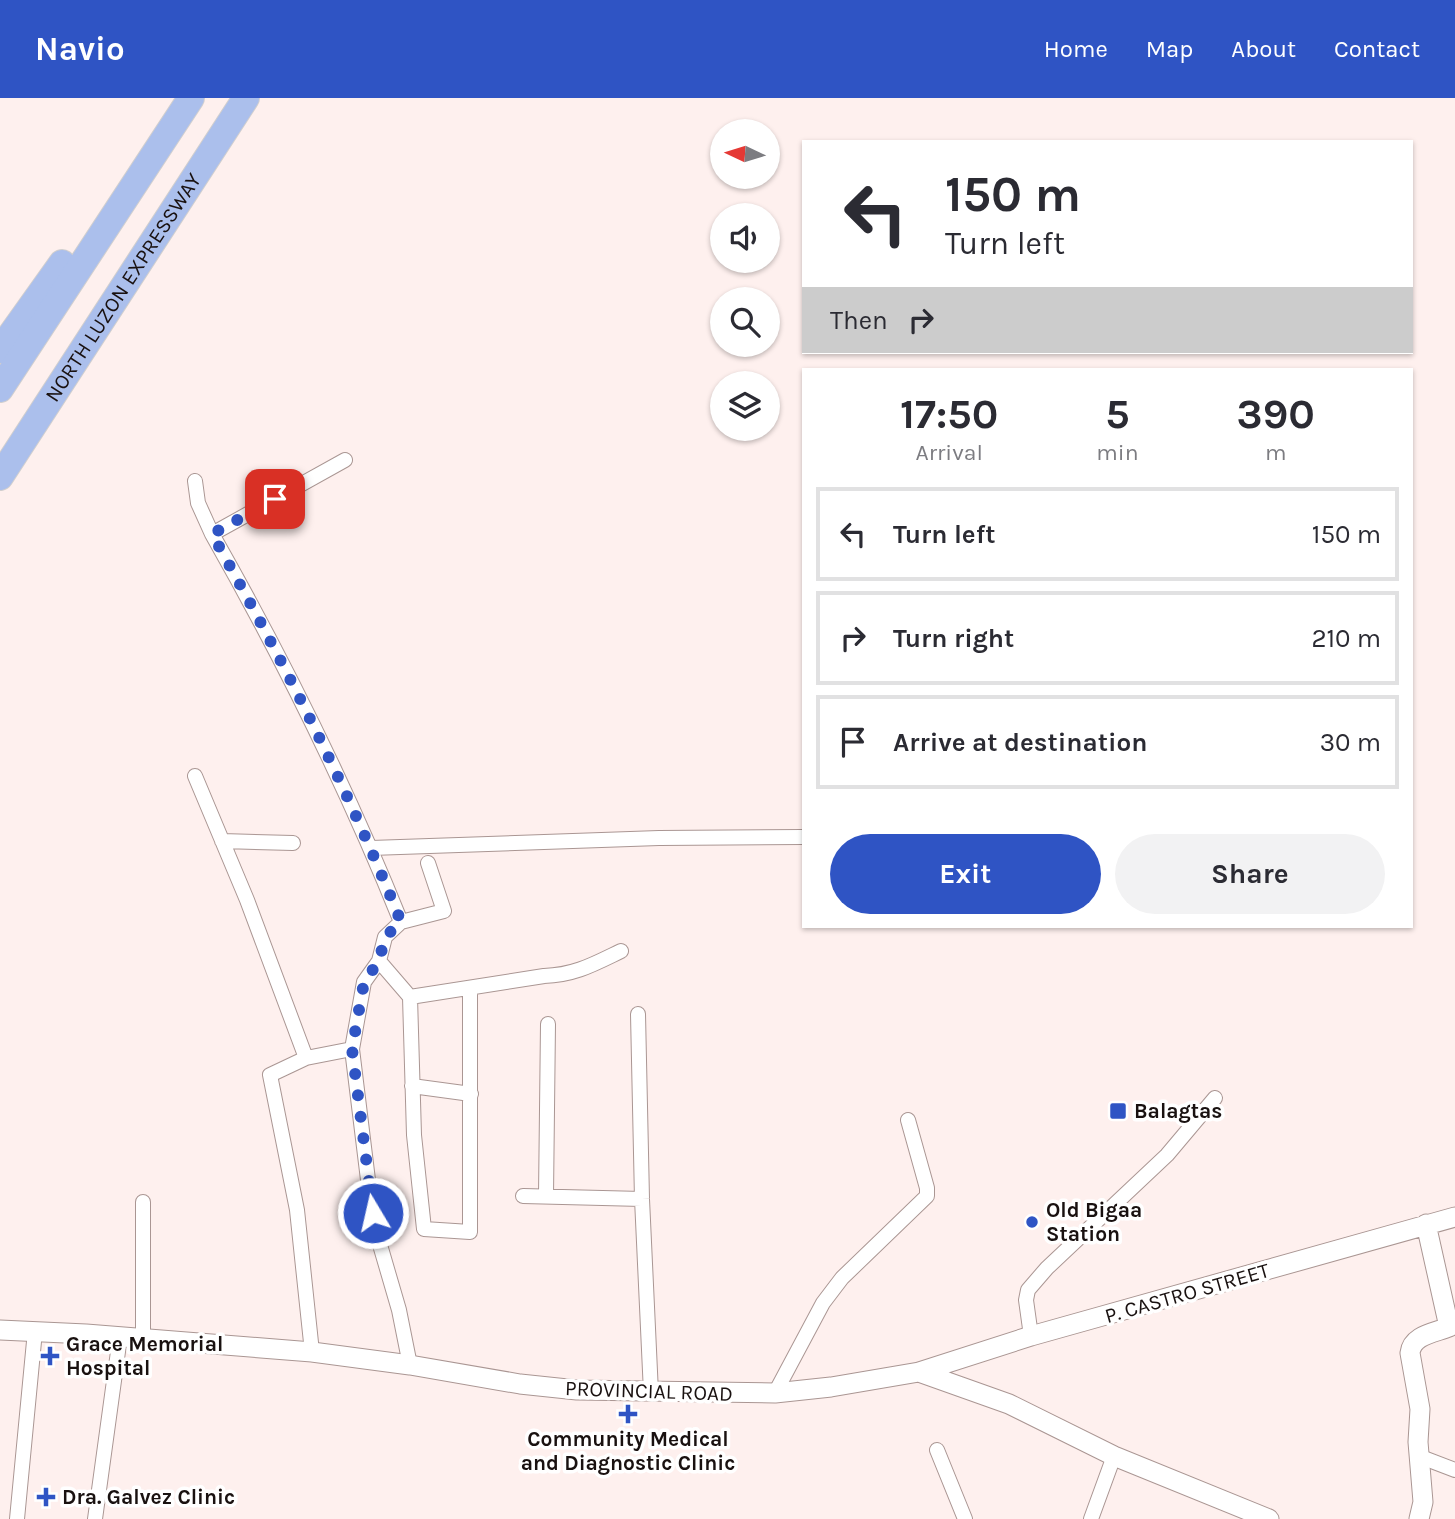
<!DOCTYPE html>
<style>
body{margin:0;font-family:Karla,sans-serif;background:#f2f2f3;color:#2b2b33;height:100vh;display:flex;flex-direction:column;font-size:26px;white-space:nowrap}
*{box-sizing:border-box;margin:0}
p{font-size:23px;color:#7c7c81}
.icon{flex:none;width:38px;height:38px;fill:none;stroke:currentColor;stroke-width:2;stroke-linecap:round;stroke-linejoin:round}
.map{position:relative;flex:1;overflow:hidden}
.sheet{position:absolute;left:802px;top:270px;width:611px;height:560px;display:flex;flex-direction:column;background:#fff;border-radius:0px;box-shadow:0 2px 5px #0004}
.sheet>*{flex:none}
.hud{position:absolute;left:802px;top:42px;width:611px;height:214px;border-radius:0px;box-shadow:0 2px 5px #0004;background:#fff;color:#2b2b33;overflow:hidden}
.needle{width:46px;rotate:274deg}
.tools{position:absolute;left:710px;top:21px;display:grid;gap:14px}
.tools a{display:grid;place-items:center;width:70px;height:70px;border-radius:50%;background:#fff;box-shadow:0 2px 5px #0004;font-size:35px}
.pin{position:absolute;display:grid;place-items:center;width:60px;height:60px;color:#fff;margin:-30px;border-radius:14px;box-shadow:0 4px 10px #0006}
.me{position:absolute;width:77px;margin:-38px;rotate:351deg;stroke-linejoin:round;filter:drop-shadow(0 0 5px #0008)}
.turn{display:flex;align-items:center;gap:24px;height:147px;padding:0 28px;font-size:32px}
.turn .icon{width:91px;height:91px;stroke-width:2.5}
.turn b{display:block;font-size:49px;line-height:60px}
.then{display:flex;align-items:center;height:66px;padding:0 28px;background:#0003;gap:14px;font-size:26px}
.eta{display:flex;justify-content:space-evenly;align-items:center;height:119px;text-align:center}
.eta b{font-size:42px;font-weight:700;line-height:49px}
.cta{display:flex;gap:14px;margin-top:auto;padding:14px 28px}
.cta a{flex:1;height:80px;border-radius:42px;background:#2f54c4;color:#fff;font-size:28px;font-weight:700;line-height:80px;text-align:center}
.cta a+a{background:#f2f2f3;color:#2b2b33}
ul{padding:0;list-style:none}
li{display:flex;align-items:center;gap:21px;height:94px;margin:0 14px 10px;padding:0 14px;border:4px solid #e1e1e2;border-radius:0px}
li div{flex:1}
li b{display:block;font-size:26px}
li em{font-style:normal}
header{display:flex;align-items:center;gap:42px;box-sizing:border-box;height:98px;padding:0 35px;background:#2f54c4;color:#fff}
header strong{font-size:33px}
nav{display:flex;gap:38px;margin-inline-start:auto;font-size:24px}
.map>svg:first-child{display:block}
.lines{fill:none;stroke-linecap:round;stroke-linejoin:round}
.street-casing{stroke:#aa9693;stroke-width:16}
.secondary-casing{stroke:#aa9693;stroke-width:21}
.highway-casing{stroke:#d1cfcf;stroke-width:28}
.street{stroke:#fff;stroke-width:14}
.secondary{stroke:#fff;stroke-width:19}
.highway{stroke:#abbfec;stroke-width:26}
.route{stroke:#2f54c4;stroke-width:12;stroke-dasharray:0 21.6}
.poi-dot{fill:#2f54c4;stroke:#fff;stroke-width:2.5}
.labels{text-anchor:middle;stroke-width:7;stroke-linejoin:round;paint-order:stroke}
.street-label{font-size:21px;fill:#191110;stroke:#fff}
.poi-label{font-size:21px;font-weight:bold;fill:#191110;stroke:#fff;text-anchor:start}
</style>
<header>
<strong>Navio</strong>
<nav><a>Home</a><a>Map</a><a>About</a><a>Contact</a></nav>
</header>
<div class="map">
<svg width="1455" height="1421" viewBox="0 0 1455 1421">
<rect width="100%" height="100%" fill="#fef0ee"/>
<g class="lines">
<defs>
<path id="street" d="M195,383L198,405L212,436C283,561 347,690 401,824
M212,436L345,362
M195,678L247,802L306,960
M222,743L293,745
M371,750L659,740L803,739
M379,863L410,899L414,1037L424,1131L470,1134V891
M410,899L544,878C575,877 594,866 621,853
M638,916L642,1101L651,1295
M412,988L471,996
M546,1097L548,926
M523,1098L642,1101
M1031,1238L1026,1202L1028,1192L1047,1170L1167,1057L1215,1000
M143,1240V1104
M312,1254L297,1112L270,977L306,960L352,951
M410,1267L399,1212L378,1140L369,1090L352,951L364,884L379,863L385,839L401,824L444,813L428,765
M775,1295L823,1205L842,1180L927,1098V1090L908,1022
M937,1352L965,1421
M1421,1359L1455,1372
M17,1421L35,1233
M95,1421L120,1239
M1091,1421L1114,1358"/>
<path id="secondary" d="M0,1232L86,1236L312,1254L410,1267L520,1286L577,1292L775,1295L831,1289L919,1274L1009,1306L1114,1358L1269,1421
M919,1274L1031,1238L1455,1119
M1419,1421L1423,1404L1418,1344L1420,1311L1410,1255C1412,1237 1434,1235 1449,1229L1426,1126"/>
<g id="highway">
<path d="M0,252L62,165"/>
<path d="M0,291L191,0"/>
<path id="s1" d="M0,379L246,0"/>
</g>
</defs>
<use href="#street" class="street-casing"/>
<use href="#secondary" class="secondary-casing"/>
<use href="#highway" class="highway-casing"/>
<use href="#street" class="street"/>
<use href="#secondary" class="secondary"/>
<use href="#highway" class="highway"/>
</g>
<g class="lines">
<path class="route" d="M275,401L212,436C283,562 347,689 401,824L385,839L379,863L364,884L352,951L373,1115"/>
</g>
<g class="poi-dot">
<rect x="1109" y="1004" width="18" height="18" rx="3.5"/>
<circle cx="1032" cy="1124" r="7"/>
<path d="M46.5 1247.5h7v7h7v7h-7v7h-7v-7h-7v-7h7z"/>
<path d="M624.5 1305.5h7v7h7v7h-7v7h-7v-7h-7v-7h7z"/>
<path d="M42.5 1388.5h7v7h7v7h-7v7h-7v-7h-7v-7h7z"/>
</g>
<g class="labels">
<g class="street-label">
<text dy="7" stroke="none"><textPath href="#s1" startOffset="226">NORTH LUZON EXPRESSWAY</textPath></text>
<text transform="translate(1187 1195) rotate(-16)" y="7">P. CASTRO STREET</text>
<text transform="translate(649 1293) rotate(2)" y="7">PROVINCIAL ROAD</text>
</g>
<g class="poi-label">
<text x="1134" y="1020">Balagtas</text>
<text x="1046" y="1119">Old Bigaa<tspan x="1046" dy="24">Station</tspan></text>
<text x="66" y="1253">Grace Memorial<tspan x="66" dy="24">Hospital</tspan></text>
<text x="628" y="1348" text-anchor="middle">Community Medical<tspan x="628" dy="24">and Diagnostic Clinic</tspan></text>
<text x="62" y="1406">Dra. Galvez Clinic</text>
</g>
</g>
</svg>
<div class="tools">
<a><svg class="needle" viewBox="-14 -14 28 28"><path d="M0-13l5 13h-10z" fill="#e53935"/><path d="M0 13l5-13h-10z" fill="#7c7c81"/></svg></a>
<a><svg class="icon" aria-label="sound" viewBox="0 0 24 24"><path d="M4 9h4l5-4v14l-5-4H4zM17 9q2 3 0 6"/></svg></a>
<a><svg class="icon" aria-label="search" viewBox="0 0 24 24"><circle cx="10" cy="10" r="6"/><path d="M15 15l6 6"/></svg></a>
<a><svg class="icon" aria-label="layers" viewBox="0 0 24 24"><path d="M12 4l9 5-9 5-9-5zM3 14l9 5 9-5"/></svg></a>
</div>
<div class="pin" style="left:275px;top:401px;background:#d93025"><svg class="icon" aria-label="arrive" viewBox="0 0 24 24"><path d="M6 21V4h12l-3 4 3 4H6"/></svg></div>
<svg class="me" style="left:373px;top:1115px" viewBox="-20 -20 40 40"><circle r="17" fill="#2f54c4" stroke="#fff" stroke-width="3"/><path d="M0-11L8 9 0 5-8 9z" fill="#fff"/></svg>
<div class="hud">
<div class="turn"><svg class="icon" aria-label="left" viewBox="0 0 24 24"><path d="M17 20v-9H6M10 6l-5 5 5 5"/></svg><div><b>150 m</b>Turn left</div></div>
<div class="then">Then<svg class="icon" aria-label="right" viewBox="0 0 24 24"><path d="M7 20v-9h11M14 6l5 5-5 5"/></svg></div>
</div>
<section class="sheet">
<div class="eta">
<div><b>17:50</b><p>Arrival</p></div>
<div><b>5</b><p>min</p></div>
<div><b>390</b><p>m</p></div>
</div>
<ul>
<li><svg class="icon" aria-label="left" viewBox="0 0 24 24"><path d="M17 20v-9H6M10 6l-5 5 5 5"/></svg><div><b>Turn left</b></div><em>150 m</em></li>
<li><svg class="icon" aria-label="right" viewBox="0 0 24 24"><path d="M7 20v-9h11M14 6l5 5-5 5"/></svg><div><b>Turn right</b></div><em>210 m</em></li>
<li><svg class="icon" aria-label="arrive" viewBox="0 0 24 24"><path d="M6 21V4h12l-3 4 3 4H6"/></svg><div><b>Arrive at destination</b></div><em>30 m</em></li>
</ul>
<div class="cta"><a>Exit</a><a>Share</a></div>
</section>
</div>
